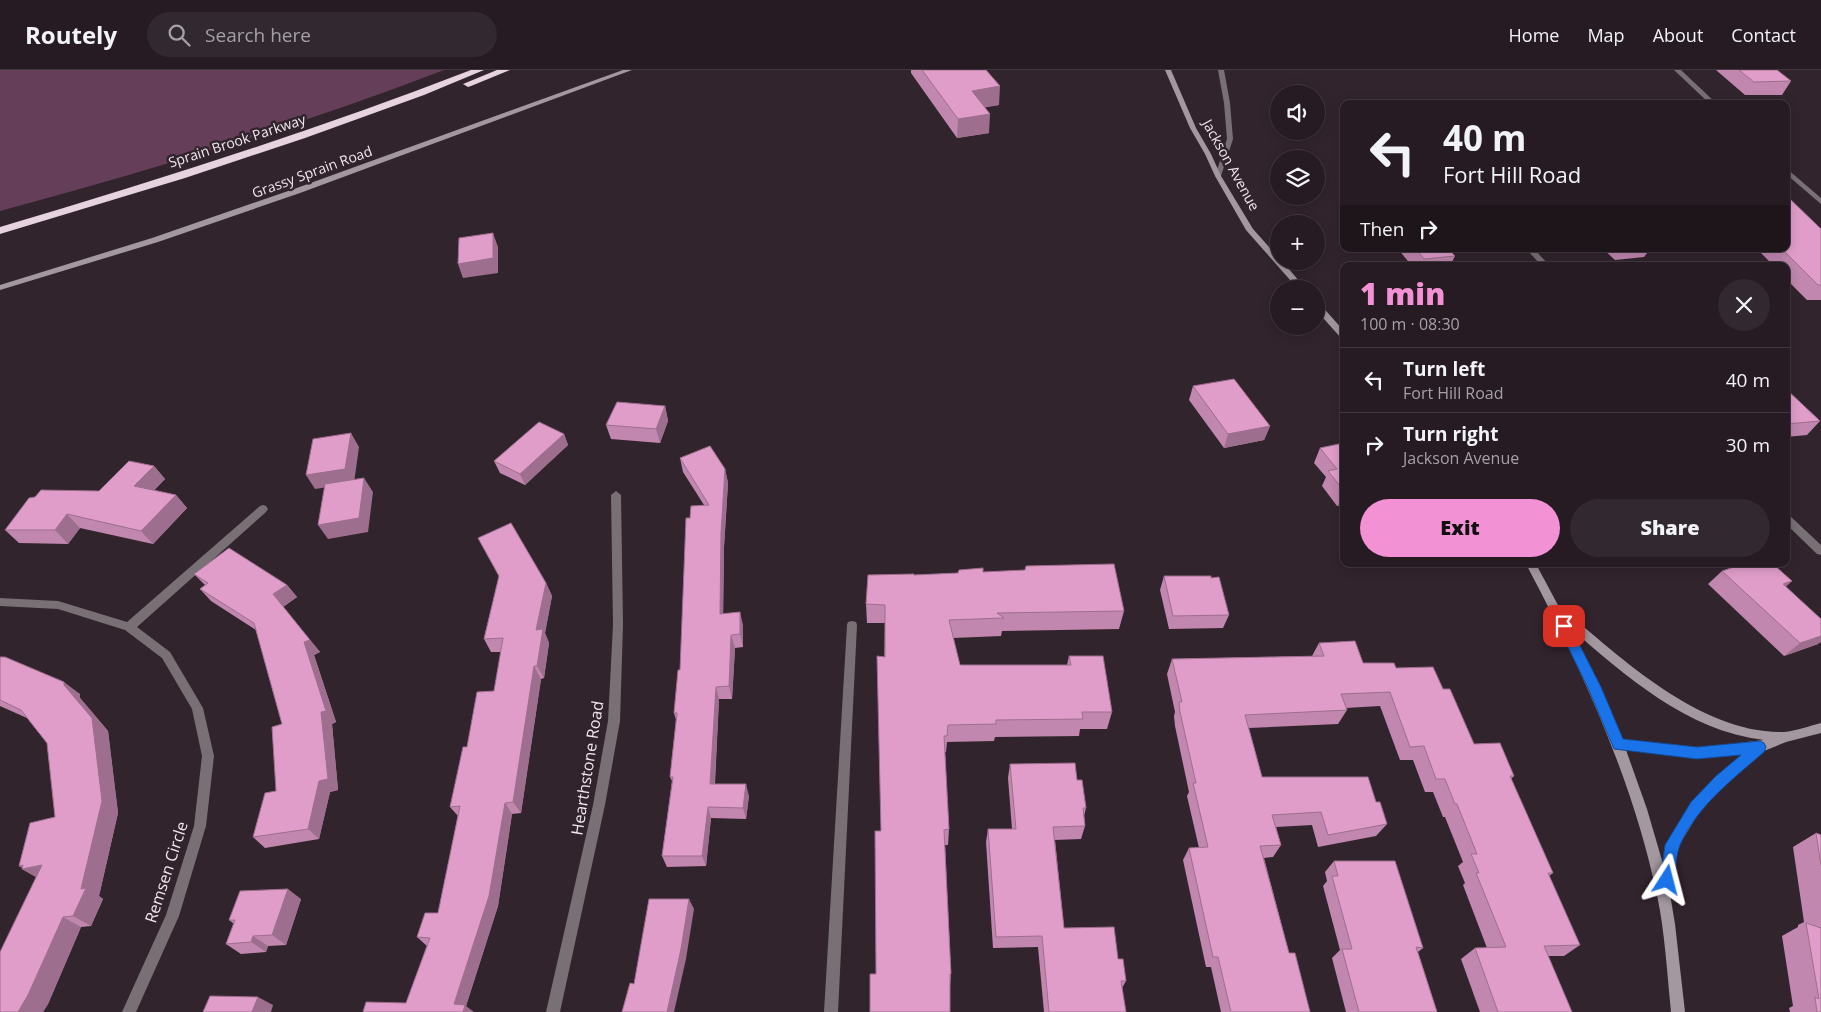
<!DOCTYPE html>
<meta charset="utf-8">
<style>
body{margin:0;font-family:"Open Sans",sans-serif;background:#32282f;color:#f1f3f6;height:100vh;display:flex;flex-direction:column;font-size:19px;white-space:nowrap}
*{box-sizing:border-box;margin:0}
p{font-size:16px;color:#a4a1a5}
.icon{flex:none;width:28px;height:28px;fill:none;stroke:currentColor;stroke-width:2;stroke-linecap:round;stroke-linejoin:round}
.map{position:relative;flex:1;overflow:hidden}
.side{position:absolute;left:1340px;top:192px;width:450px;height:305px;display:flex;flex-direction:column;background:#261b22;border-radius:10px;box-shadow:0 2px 12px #0003,0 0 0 1px #423940}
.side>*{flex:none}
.hud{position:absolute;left:1340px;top:30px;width:450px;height:152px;border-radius:10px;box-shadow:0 2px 12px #0003,0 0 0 1px #423940;background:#261b22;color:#f1f3f6;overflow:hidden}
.controls{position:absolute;left:1270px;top:15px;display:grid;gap:10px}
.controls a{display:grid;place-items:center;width:55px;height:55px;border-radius:50%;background:#261b22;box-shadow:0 2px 12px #0003,0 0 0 1px #423940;font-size:25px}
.pin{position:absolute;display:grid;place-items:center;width:42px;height:42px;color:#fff;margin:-21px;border-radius:10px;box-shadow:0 2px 8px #0006}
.me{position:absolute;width:55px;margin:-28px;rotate:9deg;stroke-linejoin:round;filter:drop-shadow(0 0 4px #0008)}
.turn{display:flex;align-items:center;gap:18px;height:105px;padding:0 20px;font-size:22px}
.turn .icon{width:65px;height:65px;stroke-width:2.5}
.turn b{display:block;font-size:35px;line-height:42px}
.then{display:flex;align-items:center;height:48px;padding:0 20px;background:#0003;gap:10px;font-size:19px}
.round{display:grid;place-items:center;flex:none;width:52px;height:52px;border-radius:26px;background:#32282f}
.overview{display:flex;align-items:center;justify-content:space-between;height:85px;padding:0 20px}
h1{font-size:30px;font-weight:800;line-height:38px;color:#f391d5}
.cta{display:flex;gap:10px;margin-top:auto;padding:10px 20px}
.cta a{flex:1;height:58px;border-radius:30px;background:#f391d5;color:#111;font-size:20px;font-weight:800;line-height:58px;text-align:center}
.cta a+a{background:#32282f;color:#f1f3f6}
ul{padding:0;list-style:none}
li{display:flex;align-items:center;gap:15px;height:65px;padding:0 20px;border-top:1px solid #423940}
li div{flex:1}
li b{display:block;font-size:19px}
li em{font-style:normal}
header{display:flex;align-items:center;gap:30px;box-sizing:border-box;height:70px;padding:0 25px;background:#261b22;border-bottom:1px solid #423940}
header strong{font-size:24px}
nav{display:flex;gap:28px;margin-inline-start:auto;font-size:18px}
.search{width:350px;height:45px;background:#32282f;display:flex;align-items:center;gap:12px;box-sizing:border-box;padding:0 18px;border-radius:28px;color:#a4a1a5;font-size:19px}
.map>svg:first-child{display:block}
.green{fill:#653f59}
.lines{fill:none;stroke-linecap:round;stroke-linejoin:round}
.street{fill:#787075;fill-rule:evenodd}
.secondary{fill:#a498a0;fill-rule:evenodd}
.highway{fill:#e6d3df;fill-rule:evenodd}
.wall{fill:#c187ae}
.shaded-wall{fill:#9d6e8d}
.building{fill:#e09dca;stroke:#9d6e8d}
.route{fill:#1a73e8;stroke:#114b97}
.labels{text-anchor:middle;stroke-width:5;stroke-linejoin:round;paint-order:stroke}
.far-street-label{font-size:14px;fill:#f2e8ee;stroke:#32242d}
.street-label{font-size:16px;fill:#f2e8ee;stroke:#32242d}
</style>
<header>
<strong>Routely</strong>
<div class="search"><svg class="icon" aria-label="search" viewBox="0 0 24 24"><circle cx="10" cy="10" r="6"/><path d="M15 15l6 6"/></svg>Search here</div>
<nav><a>Home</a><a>Map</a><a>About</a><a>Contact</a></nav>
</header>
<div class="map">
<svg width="1821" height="942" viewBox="0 0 1821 942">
<rect width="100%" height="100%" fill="#32242d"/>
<path class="green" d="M0,0H444C299,56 150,100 0,141Z"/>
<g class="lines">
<path class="street" d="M1218,0H1224L1230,33L1233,69L1221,106L1218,108L1215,106L1227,69L1224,33Z
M1674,0H1681L1717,34H1710Z
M1786,98L1821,128V134L1786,104Z
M1526,179H1534L1550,196H1542Z
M616,421L621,425L623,555L620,651L605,735L560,942H546L593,735L608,651L613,555L611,425Z
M263,435L266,436L268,439L266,442L137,557L170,582L203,638L214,686L206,756L179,846L136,942H122L166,845L194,756L202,686L192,639L162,588L125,560L58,539L0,536V528L58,531L127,552L260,436Z
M1786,444L1789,445L1821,475V485L1817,484L1786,454Z
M852,551L856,552L857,555L838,942H824L847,555L848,552Z"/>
<path class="secondary" d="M623,0H632L300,123L158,172L0,220V215L152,168L294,119Z
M1165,0H1171L1196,58L1211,84L1221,106L1253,159L1279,188V191H1282L1306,219H1298L1246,160L1215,106L1205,84L1190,58Z
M1316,233H1319L1344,261V269L1341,268L1316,240Z
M1526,494H1536L1560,539L1564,540C1622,589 1702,664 1784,662C1796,661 1809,656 1821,653V663L1786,672L1764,681L1725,714L1700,741L1678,777L1670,824L1675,854L1685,942H1671C1667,903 1665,863 1657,825C1632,707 1582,600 1526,494ZM1570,558C1626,606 1687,661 1764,670L1697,678L1621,669L1597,614ZM1626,680L1697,688L1743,684L1717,706L1692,733L1668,771L1663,794L1647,739Z"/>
<path class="highway" d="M471,0H484L424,25L305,68L185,108L0,164V157C159,110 316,60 471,0Z
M497,0H510L471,16L468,17L463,14Z"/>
</g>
<path class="wall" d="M911,0H986L999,35L985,37L989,63L957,68L911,3Z
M1716,0H1777L1791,11L1782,25H1745Z
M1821,159V230H1807L1786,209V196H1774L1757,179H1786Z
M1398,179H1448L1455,186L1450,196H1412Z
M1603,179H1650L1644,187L1615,190Z
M1193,316L1270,356L1264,370L1224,378L1189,330Z
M1786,319L1820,351L1807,365L1786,367Z
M665,336L668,351L660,373L611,369L606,355Z
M564,364L568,375L525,415L500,403L494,391Z
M1344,373V434L1337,436L1322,416L1326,407L1314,393L1320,378Z
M680,388L725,399L728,413L724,477L723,543L743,555V577L735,578L732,629H719L715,714L749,726L746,749L711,748L706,796L667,797L662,786L672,711L670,707L676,650L674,643L680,600L690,448L704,435L683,402Z
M154,396L165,409L154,420L176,425L187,438L153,474L80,458L68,474L19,473L5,460L99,421Z
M478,468L546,513L552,526L545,563L549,573L544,608L541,609L521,743L512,744L498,836L466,936L406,933L427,876L417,867L438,843L458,746L450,737L467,677L494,621L501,582H491L484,569L499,506Z
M1722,501L1792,511L1786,516L1818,574L1784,586L1708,514Z
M983,502L1124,541L1119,559L1002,561L1001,566L953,568L960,595H1067L1069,586L1112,642L1107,659H1080L1079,666L995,667L994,671L947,672L946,682H945L949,759L948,775H945L951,904L950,917L876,904L881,761L885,553H867L866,534L914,505Z
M194,504L287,515L297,527L283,537L320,582L314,585L336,652L332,654L338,720L330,722L319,769L265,778L253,767L276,721L282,654L256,560L211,531L200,519L205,515Z
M1164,506L1229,545L1223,558L1169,559L1160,520Z
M1319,573L1363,593L1396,598L1443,619L1474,674L1514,706L1511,709L1553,803L1549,806L1580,875L1564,886H1548L1572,942H1480L1461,889L1475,878H1487L1463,815L1465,813L1458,796L1463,792L1445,747H1443L1433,722H1425L1413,690H1400L1380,636L1346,638L1347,640L1338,654L1249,658L1262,707L1376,732L1387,754L1376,766L1318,777L1312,755L1276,757L1281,775L1273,787L1264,788L1289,883L1310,942H1221L1211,897H1206L1183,790L1189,778H1199L1187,726L1189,722L1175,656L1174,646L1175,642L1167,604L1172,589L1312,586Z
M0,587L80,624V628L108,661L118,743L99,826L103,829L91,856L81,857L48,934L43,942H0L36,807L22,799L23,798L19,796L55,747L47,673L27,648L0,636Z
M1010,694L1077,710L1086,738L1084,746L1085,756L1081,769L1055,770L1064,858L1118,889L1126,911L1122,918L1125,942H1044L1038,877L993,878L986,772L988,759H1012L1008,708Z
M1816,763L1821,765V942H1790L1789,938L1793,936L1782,866L1798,857V855L1804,852L1793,777Z
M1334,791L1423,878L1418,882L1437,942H1346L1332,888L1340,880L1323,816L1327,811L1325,802Z
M301,829L286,875L268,876L266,882L241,884L226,874L234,854L229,850Z"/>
<path class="shaded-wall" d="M1000,16L999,35L971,40L972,21Z
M990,44L989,63L957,68L958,49Z
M493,163L498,177V203L463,208L458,194Z
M665,336L668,351L660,373L656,359Z
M1270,356L1264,370L1224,378L1228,364Z
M351,363L359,377L354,413L315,419L306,405Z
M564,364L568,375L525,415L520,404Z
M154,396L165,409L146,429L134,416Z
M725,399L728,413L724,477L723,557L720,544L721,463Z
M364,408L373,422L368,462L328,469L318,455Z
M1344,423V434L1337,436Z
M176,425L187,438L153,474L141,461Z
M67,444L80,458L68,474L55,460Z
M1792,511L1777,525L1783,514Z
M546,513L552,526L545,563L549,573L544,608L537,596L536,560Z
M287,515L297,527L283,537L273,524Z
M740,542L743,555V577L740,564Z
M731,565L735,578L732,629L729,616Z
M1821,566V572L1818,574L1784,586L1800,573Z
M310,570L320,582L314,585L336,652L332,654L338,720L330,722L319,769L308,759L304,572Z
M534,596L541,609L521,743L513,732Z
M64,612L80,624V628L108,661L118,743L99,826L103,829L91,856L73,846L81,819Z
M716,617L719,629L714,726L710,714Z
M746,714L749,726L746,749L743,738Z
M505,733L512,744L498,836L466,936L474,942H463L454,934Z
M708,737L711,748L706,796L702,786Z
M23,795H42L41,810L22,799H24L19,796Z
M288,819L301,829L286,875L272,865Z
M689,829L694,839L686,889L674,942H667Z
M63,847L81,857L48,934L43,942H18Z
M253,866L268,876L266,882L251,872Z
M258,927L273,935L271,942H252Z"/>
<path class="building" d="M922,0H986L1000,16L972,21L990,44L958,49Z
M1739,0H1777L1791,11L1754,12Z
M1786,128H1789L1821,159V215H1818L1782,179H1786Z
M493,163V188L458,194L459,168Z
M1416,179H1448L1455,186L1424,189Z
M1234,309L1270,356L1228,364L1193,316Z
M1786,319L1820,351L1786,354Z
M617,332L665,336L656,359L606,355Z
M539,352L564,364L520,404L494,391Z
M351,363L345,399L306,405L313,369Z
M1344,373V421L1328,401L1337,399L1320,378Z
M710,376L725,399L721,463L720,544L740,542V564L731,565L729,616L716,617L710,714H746L743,738L708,737L702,786H662L673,707H670L677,643H674L678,600H680L686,448H690L691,436L709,435L680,388Z
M129,391L154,396L134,416L176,425L141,461L67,444L55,460H5L29,428L35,427L41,420L99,421Z
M364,408L359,448L318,455L325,414Z
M511,453L546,513L536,560L543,559L537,596H534L513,732L505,733L489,826L454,934L465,935L463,942H363L366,932L406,933L430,868L417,867L425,843H438L460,736L450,737L463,677H467L477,622L494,621L503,568L484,569L499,506L478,468Z
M229,478L287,515L273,524L310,570L304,572L326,641L321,642L328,709L319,711L308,759L253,767L265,723L276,721L272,657L282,654L254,553L200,519L208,513L194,504Z
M1114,494L1124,541L997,543L1004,548L949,550L960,595H1071L1069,586H1103L1112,642H1082L1083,649L996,650V654L948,655L947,666H944L949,759L944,760L951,904H950V942H870V904H876L875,761H881L877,586L885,587V535L866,534L868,505L914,504V505L958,503L959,500L983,498V502L1025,500L1026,496Z
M1743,494H1773L1792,511L1783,514L1821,549V566L1800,573L1722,501Z
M1164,506H1211V508L1219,507L1229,545L1173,546Z
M1355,571L1363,593H1394L1396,598L1433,597L1443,619H1450L1474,674L1500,673L1514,706H1510L1553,803H1548L1580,875L1544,876L1572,942H1498L1475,878L1506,877L1476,803H1479L1471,784H1477L1457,734H1455L1445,709H1436L1424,676L1410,677L1390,622L1341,624L1347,640L1245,645L1262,707H1368L1376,732H1380L1387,754L1328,765L1321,742L1272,745L1281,775L1260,776L1289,883H1295L1310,942H1231L1218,887H1213L1189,778L1208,777L1193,713H1196L1180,642L1179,632H1182L1172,589L1324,586L1319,573Z
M0,587H5L64,612V615L92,648L102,731L81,819L86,818L73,846L63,847L28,925L18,942H0V882L42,795L22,799L23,795L19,796L30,753L55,747L47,673L21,640L0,630Z
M1075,693L1077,710H1082L1086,738H1083L1085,756L1053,757L1064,858L1114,857L1118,889H1123L1126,911H1121L1126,942H1049L1042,866L996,867L988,759H1016L1010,694Z
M1816,763L1821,765V795Z
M1334,791H1395L1423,878L1416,877L1437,942H1359L1342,879H1352L1332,806H1338Z
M288,819L272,865L253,866L251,872L226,874L235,850H229L240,821Z
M649,829H689L681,879L667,942H622L630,913L634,914Z
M1806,853L1821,858V942H1817L1815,927L1819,929Z
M210,926L258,927L252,942H203Z"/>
<path class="route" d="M1564,551L1568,552L1570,556L1601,617L1623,669L1697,677L1760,671L1764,673L1766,677L1764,682C1733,709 1697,736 1680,775C1676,785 1676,799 1674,810L1672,815L1667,817L1662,815L1660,810L1665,775L1691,732L1716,706L1741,685L1697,689L1614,679L1588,618L1558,556L1560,552Z"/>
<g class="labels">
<g class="far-street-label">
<text transform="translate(237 71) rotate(-18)" y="5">Sprain Brook Parkway</text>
<text transform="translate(1231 95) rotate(61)" y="5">Jackson Avenue</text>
<text transform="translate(312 102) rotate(-20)" y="5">Grassy Sprain Road</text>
</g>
<g class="street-label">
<text transform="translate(587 698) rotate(-81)" y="6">Hearthstone Road</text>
<text transform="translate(166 802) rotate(-72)" y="6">Remsen Circle</text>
</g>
</g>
</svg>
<div class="controls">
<a><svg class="icon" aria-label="sound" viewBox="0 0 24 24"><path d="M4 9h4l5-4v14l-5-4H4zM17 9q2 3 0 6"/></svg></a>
<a><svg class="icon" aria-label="layers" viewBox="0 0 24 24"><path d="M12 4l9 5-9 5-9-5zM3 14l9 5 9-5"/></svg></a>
<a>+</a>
<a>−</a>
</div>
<div class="pin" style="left:1564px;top:556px;background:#d93025"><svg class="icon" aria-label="arrive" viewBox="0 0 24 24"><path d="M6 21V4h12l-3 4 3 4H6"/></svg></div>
<svg class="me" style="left:1667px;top:810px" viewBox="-20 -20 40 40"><path d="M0-17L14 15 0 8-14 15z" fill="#1a73e8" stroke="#fff" stroke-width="4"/></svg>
<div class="hud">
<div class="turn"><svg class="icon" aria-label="left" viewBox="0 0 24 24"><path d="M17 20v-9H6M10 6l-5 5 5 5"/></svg><div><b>40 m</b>Fort Hill Road</div></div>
<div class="then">Then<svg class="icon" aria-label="right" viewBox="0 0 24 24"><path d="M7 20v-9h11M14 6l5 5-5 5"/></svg></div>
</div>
<section class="side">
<div class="overview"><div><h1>1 min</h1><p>100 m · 08:30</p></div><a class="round"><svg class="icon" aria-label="close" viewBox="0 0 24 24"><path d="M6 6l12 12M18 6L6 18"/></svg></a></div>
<ul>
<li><svg class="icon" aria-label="left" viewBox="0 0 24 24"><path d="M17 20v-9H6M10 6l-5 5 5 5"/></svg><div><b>Turn left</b><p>Fort Hill Road</p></div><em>40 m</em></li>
<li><svg class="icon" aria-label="right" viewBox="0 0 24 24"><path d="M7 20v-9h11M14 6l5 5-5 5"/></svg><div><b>Turn right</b><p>Jackson Avenue</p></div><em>30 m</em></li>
</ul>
<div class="cta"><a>Exit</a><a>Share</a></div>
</section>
</div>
